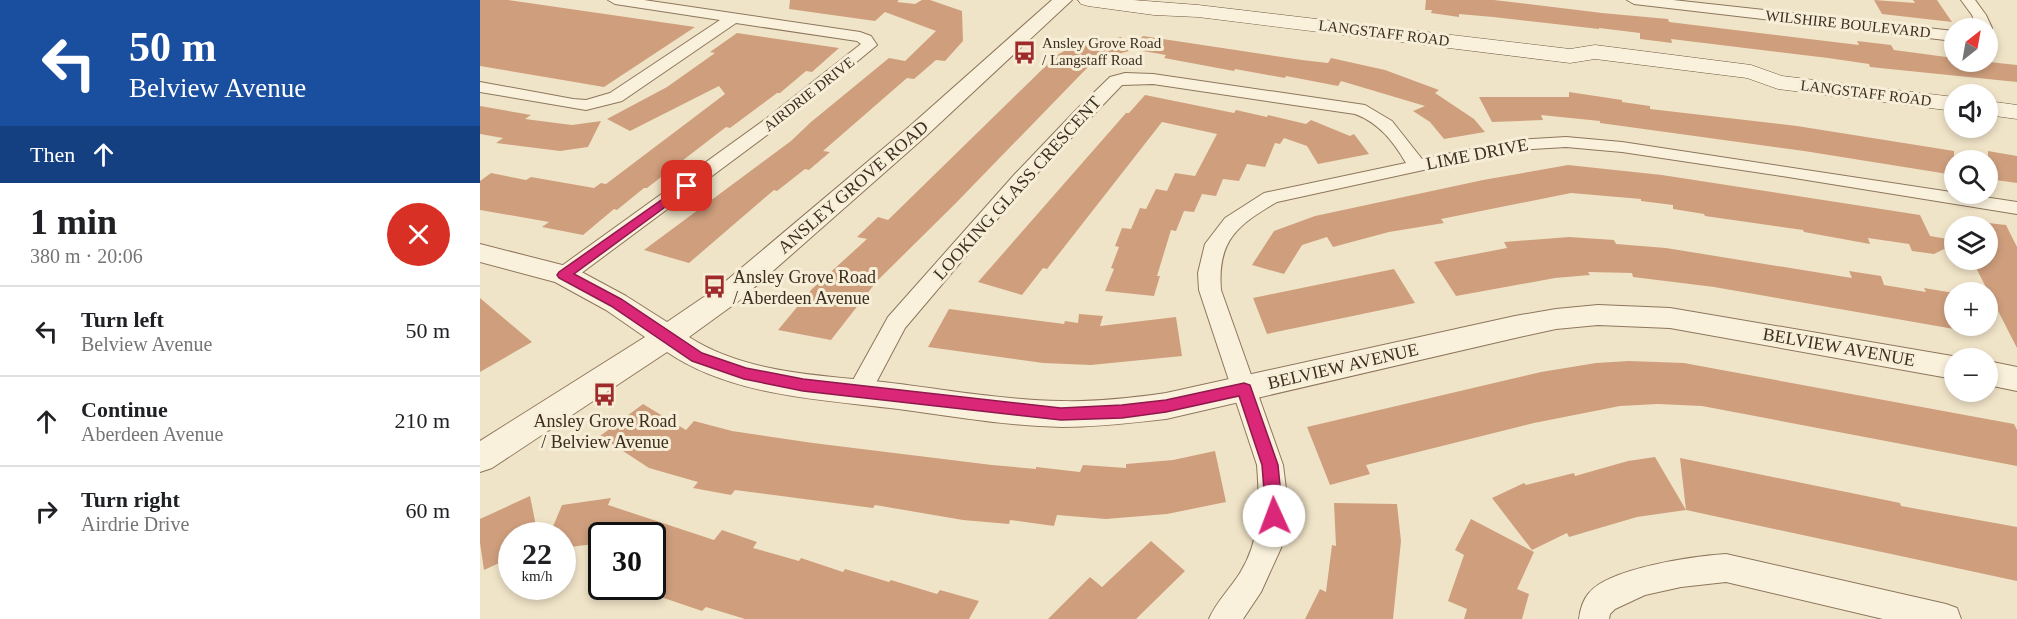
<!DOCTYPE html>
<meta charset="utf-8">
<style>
body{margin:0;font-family:Georgia,serif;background:#f6f6f6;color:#202124;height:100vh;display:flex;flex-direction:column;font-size:22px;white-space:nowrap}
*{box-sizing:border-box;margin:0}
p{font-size:20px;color:#757577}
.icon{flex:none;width:33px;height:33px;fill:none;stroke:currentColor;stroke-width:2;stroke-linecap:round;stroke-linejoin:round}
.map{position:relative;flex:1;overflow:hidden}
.side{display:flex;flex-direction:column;background:#fff;width:480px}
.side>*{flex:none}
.guide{background:#1a4fa0;color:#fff;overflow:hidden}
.needle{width:39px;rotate:31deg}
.tools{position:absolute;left:1464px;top:18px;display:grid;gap:12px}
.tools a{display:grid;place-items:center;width:54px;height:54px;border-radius:50%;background:#fff;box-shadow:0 3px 9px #0003;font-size:30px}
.speed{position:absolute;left:18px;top:522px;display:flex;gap:12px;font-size:30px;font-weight:700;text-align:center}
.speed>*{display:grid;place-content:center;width:78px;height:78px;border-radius:50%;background:#fff;box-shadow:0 3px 9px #0003;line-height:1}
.speed small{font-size:15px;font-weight:400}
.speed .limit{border:3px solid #111;border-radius:9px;background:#fff;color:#111}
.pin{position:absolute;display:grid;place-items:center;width:51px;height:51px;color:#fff;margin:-26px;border-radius:12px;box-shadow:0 3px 9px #0006}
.me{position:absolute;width:66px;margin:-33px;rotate:358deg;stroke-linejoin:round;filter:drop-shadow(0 0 4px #0008)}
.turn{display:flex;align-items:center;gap:21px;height:126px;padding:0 30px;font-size:27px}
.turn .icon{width:78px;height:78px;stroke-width:2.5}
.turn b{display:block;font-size:42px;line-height:51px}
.then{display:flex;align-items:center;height:57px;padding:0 30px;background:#0003;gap:12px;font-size:22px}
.round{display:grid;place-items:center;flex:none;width:63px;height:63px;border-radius:32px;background:#f6f6f6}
.overview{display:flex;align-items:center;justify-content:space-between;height:102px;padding:0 30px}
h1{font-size:36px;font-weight:700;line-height:45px}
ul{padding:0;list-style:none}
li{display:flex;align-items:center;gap:18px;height:90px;padding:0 30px;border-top:2px solid #e0e0e0}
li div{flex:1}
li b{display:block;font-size:22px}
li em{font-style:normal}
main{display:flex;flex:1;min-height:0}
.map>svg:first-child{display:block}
.building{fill:#cf9f7d}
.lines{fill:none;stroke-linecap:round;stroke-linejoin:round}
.minor-casing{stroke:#8d765c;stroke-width:2}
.tertiary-casing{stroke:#8d765c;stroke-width:2}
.secondary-casing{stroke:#6f573f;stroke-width:1}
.minor{fill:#faf1dc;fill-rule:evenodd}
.tertiary{fill:#faf1dc;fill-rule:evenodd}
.secondary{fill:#faf1dc;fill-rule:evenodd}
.route{fill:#db2777;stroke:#8e194d;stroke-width:1.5}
.labels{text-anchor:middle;stroke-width:6;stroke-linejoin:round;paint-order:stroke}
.far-street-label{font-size:15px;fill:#3d2e20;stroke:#f7eed8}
.far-poi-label{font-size:15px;fill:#3d2e20;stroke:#f7eed8;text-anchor:start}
.street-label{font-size:18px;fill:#3d2e20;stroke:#f7eed8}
.poi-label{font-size:18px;fill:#3d2e20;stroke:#f7eed8;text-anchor:start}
</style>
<main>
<section class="side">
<div class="guide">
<div class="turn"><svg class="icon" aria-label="left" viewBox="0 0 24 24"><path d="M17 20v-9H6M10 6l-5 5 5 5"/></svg><div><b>50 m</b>Belview Avenue</div></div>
<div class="then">Then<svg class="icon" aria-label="ahead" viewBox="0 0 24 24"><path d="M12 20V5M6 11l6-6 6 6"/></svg></div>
</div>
<div class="overview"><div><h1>1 min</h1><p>380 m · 20:06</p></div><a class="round" style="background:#d93025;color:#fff"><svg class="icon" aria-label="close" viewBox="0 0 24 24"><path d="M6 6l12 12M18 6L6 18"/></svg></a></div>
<ul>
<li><svg class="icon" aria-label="left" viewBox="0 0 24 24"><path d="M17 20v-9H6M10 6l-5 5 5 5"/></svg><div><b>Turn left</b><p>Belview Avenue</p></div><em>50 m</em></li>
<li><svg class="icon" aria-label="ahead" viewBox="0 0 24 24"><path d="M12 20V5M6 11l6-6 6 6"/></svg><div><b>Continue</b><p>Aberdeen Avenue</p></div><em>210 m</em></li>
<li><svg class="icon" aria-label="right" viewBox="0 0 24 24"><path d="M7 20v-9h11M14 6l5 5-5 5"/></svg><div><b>Turn right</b><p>Airdrie Drive</p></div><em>60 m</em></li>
</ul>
</section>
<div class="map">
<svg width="1537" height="619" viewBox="0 0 1537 619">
<rect width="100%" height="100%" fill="#f0e4c8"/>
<path class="building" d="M0,0H28L215,27L124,87L0,66Z
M310,0H419L417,2L435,4L442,0H450L482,11L483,41L465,61L456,60L434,79L427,78L343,151L350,152L329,170L325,169L297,191L294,190L209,263L164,250L311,141L331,122L409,58L425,61L456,31L405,12L395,21L309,9Z
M946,0H1014L1122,13L1188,19L1189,22L1379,45L1377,41L1411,45L1414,50L1474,58V62H1509L1537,65V82L1390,67L1389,64L1348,58L1191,39L1192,43L1160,39V33L1119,28V29L1013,17L979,14V17L951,13L952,10H945Z
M1394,0L1435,3L1433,0H1457L1472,22L1402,14Z
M257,33L359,48L332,72L326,71L300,93H297L250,128L246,127L167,188H164L137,210L134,209L103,235L62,227L69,222L0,210V181L11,173L46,180L51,177L114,188L121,183L126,184L245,94L239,86L150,131L127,119L187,87L235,53L230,52Z
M663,36L822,60L848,63L851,58L905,70L959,90L955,93L994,119L1005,132L964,139L950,122L933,111L945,106L861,81L858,86L806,76L805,78L755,69L754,71L684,58L686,55L651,49Z
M641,37L653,50L619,59L608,67L475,204L397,281L351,340L298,330L332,289L387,239L377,237L398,217L408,220L577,55L586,50Z
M1089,92L1142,100V102L1170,106V109L1317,126L1474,151V175L1324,151L1120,123V121L1061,115L1063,120L1012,122L999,97H1089Z
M665,95L754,113L756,110L787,117L788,115L826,124L831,120L870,136L874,134L889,154L838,164L827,146L804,138L800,144L795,143L785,167L767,164L759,181L743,179L736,196L722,194L714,212L704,211L696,231L691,230L677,276H680L674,296L625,291L634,269L631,268L639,247L635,246L642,228L651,229L660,208L666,209L676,189L687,191L695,173L715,176L737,134L682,122L567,269L563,268L542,295L498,282L646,113H649Z
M0,106L51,115L45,119L92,125L121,121L108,147L80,151L16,143L23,138L0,134Z
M1508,151L1537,156V183L1508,179Z
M1088,165L1182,175L1440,215L1450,236L1474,240V244L1454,254L1432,251L1429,244L1388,238L1390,244L1324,232L1323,230L1225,216L1224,214L1193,209V205L1161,201V199L1091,193L961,219L964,223L909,232L853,247L847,237L822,245L804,274L772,265L794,231L835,216L1003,180Z
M1508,223L1526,225L1537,247V348L1492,260H1508Z
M1089,237L1134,240L1136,244L1186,248L1372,278L1369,271L1401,276L1404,285L1446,292L1444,288L1474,293V329L1234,287L1153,277L1152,273L1108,272L1110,275L1075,278L976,296L954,262L1027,248L1024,242Z
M914,269L935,303L787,334L773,298Z
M0,298L52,342L0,372Z
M469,309L584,324L585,321L598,323L599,314L623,316L620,326L696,317L702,356L611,365L563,363L448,347Z
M1149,361L1204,363L1534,424L1537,430V466L1222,406L1178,404L1140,406L1054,423L886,465L890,474L850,485L827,427L1061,372L1116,363Z
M163,404L206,430L214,421L252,431L333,443L512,465L556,469V467L600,472L603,465L646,468V464L693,460L735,451L746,502L687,514L626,519L577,515L574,526L530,520L529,524L483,520L395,505L393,508L255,490L251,495L213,488L218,482L169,468L120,436Z
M1175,457L1206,510L1157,517L1089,537L1087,533L1052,550L1012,498L1044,483L1046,485L1094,473L1095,476L1148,461Z
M1200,458L1420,503L1421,506L1537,527V581L1206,510Z
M50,496L58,536H32V557L4,570L0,543V519Z
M131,498L128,505L234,540L242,530L277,542L273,548L319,561L321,558L363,572L365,569L409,582L411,580L457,594L460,590L499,601L489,619H265L226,607L222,611L172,594V536H122V543L82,548V536H69L82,505Z
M854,503L917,504L921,541L913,619H825L840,589L846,592L852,545L856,546Z
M991,519L1054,552L1037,589L1049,594L1042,619H984L987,609L968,601L984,555L975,550Z
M671,541L705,571L656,619H568L610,577L622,587Z"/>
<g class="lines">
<defs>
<path id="minor" d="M128,0H164L380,32L391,36L397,45L299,126L92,280L84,282L76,280L73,275L76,270L287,118L381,44L377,41L256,23L142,101L106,110L0,92V82L93,99L106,100L130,93L240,20L135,4Z
M1147,0H1193L1474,31V41L1154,4Z
M1481,0H1495L1506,15L1512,28L1508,32V28H1497L1492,15Z
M645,73L673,74L885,105L912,121L942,159L1035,140L1086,137L1142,142L1537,202V214L1302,176L1142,152L1086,147L1035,150L797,202C757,225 737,241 741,290L803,465L806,489L807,511L801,548L781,592L763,619H729C736,602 750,589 760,573C781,539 780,503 777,465L719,290L718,273L725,244L745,218L784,193L926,163C913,141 899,123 875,114L673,84L642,85L548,183L425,328L388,398L379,401L370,398L367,391L408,317L534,175L597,109L630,77Z
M1246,554L1466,604L1477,608L1481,619H1403L1246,582L1201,587L1165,595L1135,609L1130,614L1129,619H1099C1100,610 1103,600 1109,593C1129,568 1214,556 1246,554Z"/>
<path id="tertiary" d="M572,0H592L446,136L260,300L209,337C265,373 338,375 403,382C462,389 522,400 581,401C616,402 651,398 686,393L1035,316L1076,309L1118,305L1190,308L1484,358H1474V379L1190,328L1118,325L1076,329L1035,338L686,419C651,423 617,427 582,427C524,426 466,415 410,408C335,399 250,395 187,352L12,468L0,472V441L165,337L126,310L75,282L0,262V244L94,268L146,296L187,322L240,286L430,126Z
M1508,361L1537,367V391L1508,385Z"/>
<path id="secondary" d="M598,0H653L718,5L1090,49L1115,45L1271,65L1302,76L1474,97V111L1298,89L1267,78L1115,59L1090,63L718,17L674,15L608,6L601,4Z
M1508,101L1537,105V119L1508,115Z"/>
</defs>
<use href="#minor" class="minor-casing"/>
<use href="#tertiary" class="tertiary-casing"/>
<use href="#secondary" class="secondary-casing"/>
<use href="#minor" class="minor"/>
<use href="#tertiary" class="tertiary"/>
<use href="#secondary" class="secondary"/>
</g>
<path class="route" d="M207,182L213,186L211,188L94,274L141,299L222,353L266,368L323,379L581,408L642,405L686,400L764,383L770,385L798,465L803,516L800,521L794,524L788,521L786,516L782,465L759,396L686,412L642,418L581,420L323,391L264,379L212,361L131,306L79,278L77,275L79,272Z"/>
<defs>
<symbol id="bus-bare" viewBox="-9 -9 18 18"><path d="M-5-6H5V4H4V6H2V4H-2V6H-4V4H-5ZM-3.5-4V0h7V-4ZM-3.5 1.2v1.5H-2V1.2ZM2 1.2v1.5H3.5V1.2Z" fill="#9e2a2b" stroke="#f7eed8" stroke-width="2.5" paint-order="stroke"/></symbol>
</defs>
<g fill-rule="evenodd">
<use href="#bus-bare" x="528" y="36" width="33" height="33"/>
<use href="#bus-bare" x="218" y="270" width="33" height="33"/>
<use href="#bus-bare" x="108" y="378" width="33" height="33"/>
</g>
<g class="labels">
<g class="far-street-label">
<text transform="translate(1368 24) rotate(6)" y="5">WILSHIRE BOULEVARD</text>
<text transform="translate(904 33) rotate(7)" y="5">LANGSTAFF ROAD</text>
<text transform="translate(1386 93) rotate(7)" y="5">LANGSTAFF ROAD</text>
<text transform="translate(329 94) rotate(-38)" y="5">AIRDRIE DRIVE</text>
</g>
<g class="far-poi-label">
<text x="562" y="48">Ansley Grove Road<tspan x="562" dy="17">/ Langstaff Road</tspan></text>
</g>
<g class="street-label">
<text transform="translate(997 154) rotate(-11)" y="6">LIME DRIVE</text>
<text transform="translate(373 187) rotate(-41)" y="6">ANSLEY GROVE ROAD</text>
<text transform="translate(537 188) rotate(-48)" y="6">LOOKING GLASS CRESCENT</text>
<text transform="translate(1359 347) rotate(10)" y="6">BELVIEW AVENUE</text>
<text transform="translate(863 366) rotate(-13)" y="6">BELVIEW AVENUE</text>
</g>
<g class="poi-label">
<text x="253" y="283">Ansley Grove Road<tspan x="253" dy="21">/ Aberdeen Avenue</tspan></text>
<text x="125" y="427" text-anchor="middle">Ansley Grove Road<tspan x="125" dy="21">/ Belview Avenue</tspan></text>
</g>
</g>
</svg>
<div class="tools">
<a><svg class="needle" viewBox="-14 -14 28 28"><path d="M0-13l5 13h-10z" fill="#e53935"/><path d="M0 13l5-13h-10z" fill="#757577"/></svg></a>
<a><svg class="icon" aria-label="sound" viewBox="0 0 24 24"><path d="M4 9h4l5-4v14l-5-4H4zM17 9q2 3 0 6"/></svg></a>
<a><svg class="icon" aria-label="search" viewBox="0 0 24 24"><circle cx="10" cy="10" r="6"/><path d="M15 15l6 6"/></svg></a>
<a><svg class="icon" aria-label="layers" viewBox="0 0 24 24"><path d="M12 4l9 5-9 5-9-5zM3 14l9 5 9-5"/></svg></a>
<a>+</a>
<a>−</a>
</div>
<div class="speed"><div>22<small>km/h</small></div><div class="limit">30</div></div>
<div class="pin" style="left:207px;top:186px;background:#d93025"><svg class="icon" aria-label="arrive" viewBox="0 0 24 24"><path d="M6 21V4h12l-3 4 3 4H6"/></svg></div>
<svg class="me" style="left:794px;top:516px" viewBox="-20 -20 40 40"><circle r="19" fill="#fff"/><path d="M0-13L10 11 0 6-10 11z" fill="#db2777"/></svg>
</div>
</main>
